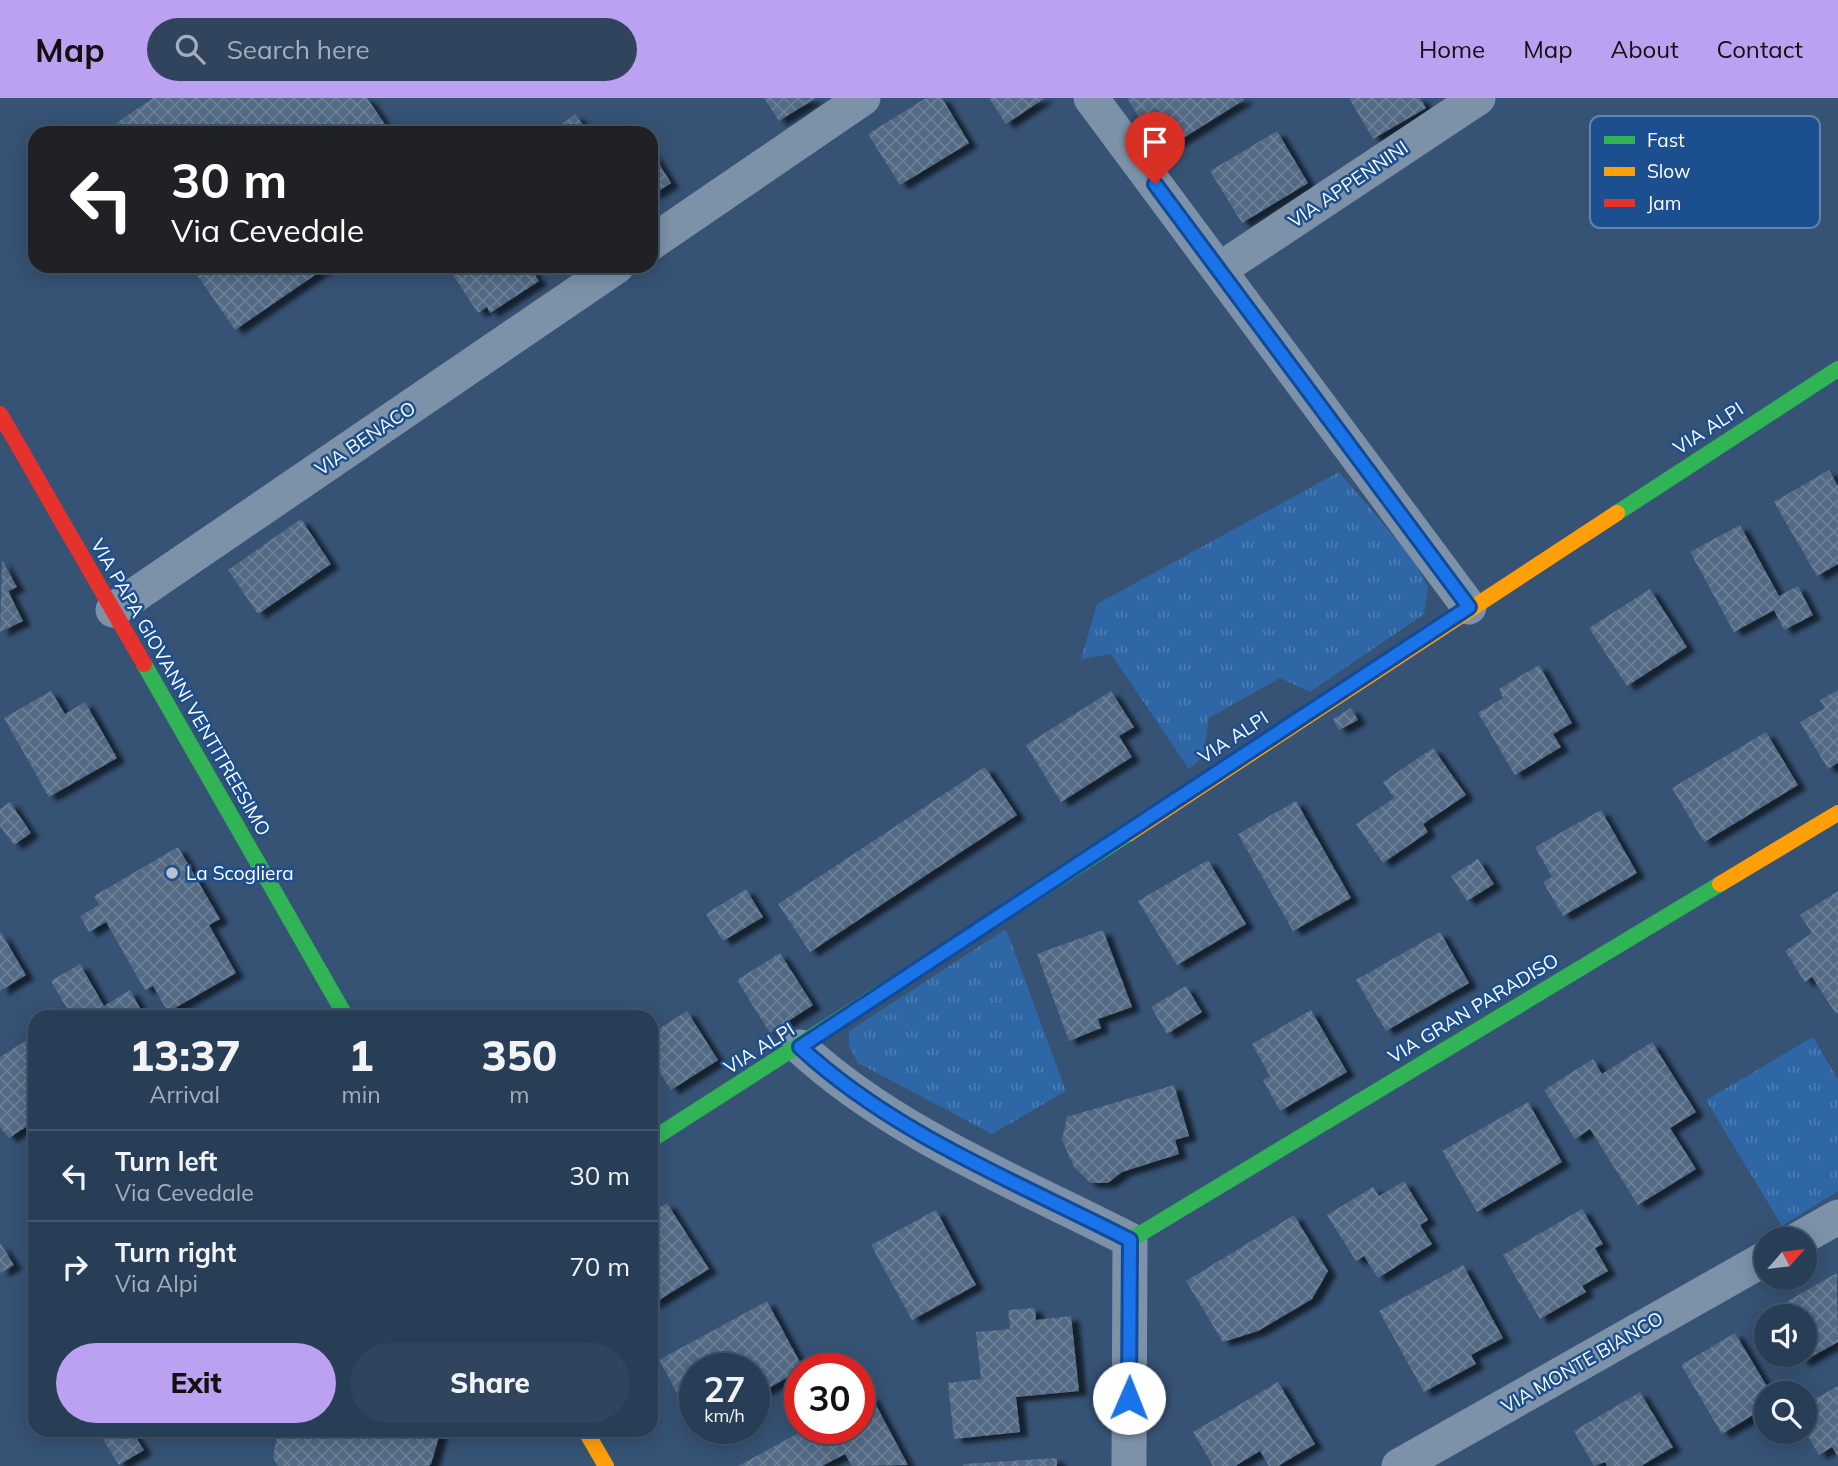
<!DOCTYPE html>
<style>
body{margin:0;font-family:Mulish,sans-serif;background:#30455d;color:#f1f3f6;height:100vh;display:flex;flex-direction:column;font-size:26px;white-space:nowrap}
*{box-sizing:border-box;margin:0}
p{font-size:23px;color:#a5aeba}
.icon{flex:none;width:38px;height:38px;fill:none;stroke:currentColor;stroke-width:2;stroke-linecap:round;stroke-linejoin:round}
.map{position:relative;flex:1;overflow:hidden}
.details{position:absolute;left:28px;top:912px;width:630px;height:427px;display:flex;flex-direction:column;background:#283e57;border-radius:21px;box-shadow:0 4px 18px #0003,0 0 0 2px #44576d}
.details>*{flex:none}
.guide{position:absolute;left:28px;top:28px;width:630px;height:147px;border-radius:21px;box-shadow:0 4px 18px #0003,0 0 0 2px #44576d;background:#202124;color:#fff;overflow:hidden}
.needle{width:46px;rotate:62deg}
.fabs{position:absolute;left:1754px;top:1129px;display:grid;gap:14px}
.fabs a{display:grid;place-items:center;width:63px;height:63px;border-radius:50%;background:#283e57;box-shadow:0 4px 18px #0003,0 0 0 2px #44576d;font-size:35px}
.speed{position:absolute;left:679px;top:1255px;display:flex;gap:14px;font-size:35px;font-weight:700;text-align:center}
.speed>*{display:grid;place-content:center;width:91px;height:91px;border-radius:50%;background:#283e57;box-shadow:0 4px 18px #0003,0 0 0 2px #44576d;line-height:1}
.speed small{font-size:18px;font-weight:400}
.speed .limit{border:10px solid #d22;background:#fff;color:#111}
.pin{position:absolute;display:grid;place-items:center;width:60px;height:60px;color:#fff;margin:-72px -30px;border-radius:50% 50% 50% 0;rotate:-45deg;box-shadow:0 0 7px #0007}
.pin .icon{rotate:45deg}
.me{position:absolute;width:77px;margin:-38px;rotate:1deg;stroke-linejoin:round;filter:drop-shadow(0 0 5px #0008)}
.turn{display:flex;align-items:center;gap:24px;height:147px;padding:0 28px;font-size:32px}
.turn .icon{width:91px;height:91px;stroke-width:2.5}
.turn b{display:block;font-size:49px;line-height:60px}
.eta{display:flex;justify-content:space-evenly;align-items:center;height:119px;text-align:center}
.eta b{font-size:42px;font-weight:800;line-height:49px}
.cta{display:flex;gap:14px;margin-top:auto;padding:14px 28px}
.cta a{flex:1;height:80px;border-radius:42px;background:#bca0f2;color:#111;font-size:28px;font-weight:800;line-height:80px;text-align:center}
.cta a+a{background:#30455d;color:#f1f3f6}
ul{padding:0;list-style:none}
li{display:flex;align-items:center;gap:21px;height:91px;padding:0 28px;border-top:2px solid #44576d}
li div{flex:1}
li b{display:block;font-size:26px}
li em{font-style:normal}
header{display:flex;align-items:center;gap:42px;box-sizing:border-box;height:98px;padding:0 35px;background:#bca0f2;color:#111}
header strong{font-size:33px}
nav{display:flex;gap:38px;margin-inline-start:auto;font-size:24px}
.search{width:490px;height:63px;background:#30455d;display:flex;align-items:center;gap:18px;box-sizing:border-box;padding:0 24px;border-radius:38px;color:#a5aeba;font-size:26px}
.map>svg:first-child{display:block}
.grass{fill:url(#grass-tufts)}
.building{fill:url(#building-cross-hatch);filter:url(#shadow)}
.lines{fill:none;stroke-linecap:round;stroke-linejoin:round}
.street{stroke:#7d92a8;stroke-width:35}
.fast{stroke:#30b455;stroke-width:16}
.slow{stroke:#ff9f0a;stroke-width:16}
.jam{stroke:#e5322d;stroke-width:16}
.route-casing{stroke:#114b97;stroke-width:18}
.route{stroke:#1a73e8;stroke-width:12}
.poi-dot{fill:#b9c2ce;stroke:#1b4f8f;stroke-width:2.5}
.labels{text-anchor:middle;stroke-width:5;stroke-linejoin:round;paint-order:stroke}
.street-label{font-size:19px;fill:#fff;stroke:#1b4f8f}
.poi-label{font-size:19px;fill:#fff;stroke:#1b4f8f;text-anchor:start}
.key{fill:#1b4f8f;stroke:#5f84b1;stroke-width:2}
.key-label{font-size:19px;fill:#fff}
</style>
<header>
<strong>Map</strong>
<div class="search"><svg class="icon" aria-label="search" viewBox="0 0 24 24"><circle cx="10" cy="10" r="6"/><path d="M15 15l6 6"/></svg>Search here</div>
<nav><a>Home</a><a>Map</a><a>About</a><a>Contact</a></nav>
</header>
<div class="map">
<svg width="1838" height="1368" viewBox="0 0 1838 1368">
<defs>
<pattern id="grass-tufts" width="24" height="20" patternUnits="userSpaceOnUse" patternTransform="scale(1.75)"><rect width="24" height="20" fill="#2f66a5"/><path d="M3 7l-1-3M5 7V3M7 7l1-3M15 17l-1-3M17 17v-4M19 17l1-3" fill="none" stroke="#4e7db2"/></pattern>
<pattern id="building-cross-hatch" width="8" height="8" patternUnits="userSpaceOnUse" patternTransform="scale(1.75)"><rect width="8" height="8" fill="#526984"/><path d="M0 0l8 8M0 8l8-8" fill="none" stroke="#6c8096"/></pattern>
<filter id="shadow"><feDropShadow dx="8" dy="4.5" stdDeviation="2" flood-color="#0009"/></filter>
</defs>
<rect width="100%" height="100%" fill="#365274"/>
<path class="grass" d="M1339,374L1414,462L1428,490L1424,516L1310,594L1280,580L1209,620L1203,659L1189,671L1111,556L1081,561L1097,506Z
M1006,831L1066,993L992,1036L858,965L849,948V933Z
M1813,939L1838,982V1093L1782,1128L1706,1002Z"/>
<path class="building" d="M153,0H367L391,35H102Z
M764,0H816L779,23Z
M926,0H942L969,45L900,87L868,36Z
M989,0H1045L1006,26Z
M1127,0H1243L1244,2L1161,54Z
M1349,0H1420L1426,10L1373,41Z
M575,16L589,35H550Z
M1277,33L1308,85L1242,125L1210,73Z
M651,53L671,85L651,98Z
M191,168H328L235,232Z
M447,168H529L539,183L490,215L487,209L478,215Z
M1829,372L1838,388V466L1817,478L1774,404Z
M301,421L331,466L258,516L228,472Z
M1740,427L1779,498L1798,488L1813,517L1784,532L1774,512L1734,534L1690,454Z
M2,462L17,489L8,493L23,523L0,534Z
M1650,491L1687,549L1627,588L1589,530Z
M1539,567L1572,625L1553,636L1561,649L1515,677L1478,615L1503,600L1499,591Z
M1838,592V665L1828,671L1800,624L1825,610L1820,602Z
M51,593L65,616L85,604L117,660L49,699L4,620Z
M1111,593L1134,629L1119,638L1132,659L1061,704L1026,647Z
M1351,610L1358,622L1339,632L1333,621Z
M1766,634L1798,687L1704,744L1672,690Z
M1433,650L1466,697L1423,726L1428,734L1383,765L1356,726L1394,700L1383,684Z
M985,669L1017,717L810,854L778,806Z
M1296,703L1351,800L1293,833L1238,736Z
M10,704L31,735L14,747L0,728V711Z
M1601,712L1637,775L1563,818L1543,784L1552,779L1535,749Z
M178,749L220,821L209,827L236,875L168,914L153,888L145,892L106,824L89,834L80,818L99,807L94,798Z
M1478,761L1494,786L1467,803L1451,778Z
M1208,762L1246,826L1177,867L1138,803Z
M746,791L763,819L723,843L706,816Z
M1838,793V915L1836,916L1812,879L1805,884L1785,853L1812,835L1800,817Z
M1103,832L1132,909L1098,921L1101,930L1069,943L1037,856Z
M0,833L26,877L0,893Z
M1440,834L1469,885L1386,933L1356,882Z
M780,855L813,907L770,935L737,882Z
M80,866L104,908L130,892L145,919H72L51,883Z
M1186,888L1202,914L1167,936L1151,909Z
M1311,912L1347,974L1280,1013L1263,982L1270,978L1252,946Z
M687,913L718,962L671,992L651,961V936Z
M35,937V1023L9,1040L0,1029V959Z
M1652,944L1696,1014L1670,1030L1696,1071L1638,1107L1590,1031L1575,1041L1544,992L1593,961L1602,976Z
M1174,987L1189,1038L1175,1042L1179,1056L1122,1074L1108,1085H1090L1074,1069L1062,1042L1067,1019Z
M1528,1004L1562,1064L1477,1114L1442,1053Z
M1404,1083L1428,1122L1420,1127L1432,1146L1378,1180L1364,1158L1356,1163L1327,1117L1373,1089L1379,1098Z
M667,1105L709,1171L651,1207V1115Z
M1582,1111L1603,1146L1595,1150L1608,1173L1582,1188L1586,1194L1540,1221L1503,1157Z
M936,1112L976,1187L912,1222L871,1147Z
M1294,1117L1328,1173L1312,1201L1258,1233L1223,1244L1186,1183Z
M0,1145L14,1167L0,1175Z
M1463,1167L1503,1240L1471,1257L1476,1266L1424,1294L1379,1213Z
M1837,1175L1838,1244L1802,1264L1797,1256H1804V1218H1775L1772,1212Z
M767,1203L803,1270L754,1299V1270H695V1327L659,1262Z
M1035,1210L1036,1222L1071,1218L1079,1293L1016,1299L1020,1334L954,1341L948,1285L981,1281L976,1234L1010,1231L1008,1212Z
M1735,1235L1771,1295H1766V1309L1722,1336L1681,1267Z
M1278,1284L1315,1346L1278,1368H1269L1260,1353L1235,1368H1213L1193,1334Z
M1838,1288V1359L1832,1349L1819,1357L1804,1332V1321L1812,1317L1806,1306Z
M1640,1294L1673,1349L1641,1368H1607L1605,1364L1594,1368L1574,1333Z
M870,1296L908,1367L852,1368L845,1356L822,1368H738L808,1330H859V1302Z
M97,1332H131L144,1352L119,1367Z
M278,1332H441L431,1366L428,1368H278L273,1360Z
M1057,1360V1368H963V1366Z"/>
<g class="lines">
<path class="street" d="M1091,0L1469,509
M651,145L863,0
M1219,172L1478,0
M113,512L617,168
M800,949C893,1035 1019,1085 1130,1142L1129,1368
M1799,1141L1838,1119
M1399,1368L1766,1160"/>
<path class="fast" d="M1617,415L1838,271
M144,566L346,919
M651,1042L1128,736
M1130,1142L1720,786"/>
<path class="slow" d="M1128,736L1617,415
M1720,786L1838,715
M585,1332L606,1368"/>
<path class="jam" d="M0,316L144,566"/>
</g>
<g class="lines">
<defs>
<path id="route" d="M1129,1300L1130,1142C1019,1085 892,1035 800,949L1469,509L1155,86"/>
</defs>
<use href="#route" class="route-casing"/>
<use href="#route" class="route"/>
</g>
<circle class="poi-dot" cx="172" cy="775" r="7"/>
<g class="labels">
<g class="street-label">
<text transform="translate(1348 86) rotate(-34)" y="7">VIA APPENNINI</text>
<text transform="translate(1708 330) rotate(-33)" y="7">VIA ALPI</text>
<text transform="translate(365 340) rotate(-34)" y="7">VIA BENACO</text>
<text transform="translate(181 589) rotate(60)" y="7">VIA PAPA GIOVANNI VENTITREESIMO</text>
<text transform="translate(1233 639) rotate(-33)" y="7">VIA ALPI</text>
<text transform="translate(1473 910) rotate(-31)" y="7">VIA GRAN PARADISO</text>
<text transform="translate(759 950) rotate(-32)" y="7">VIA ALPI</text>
<text transform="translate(1582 1264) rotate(-30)" y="7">VIA MONTE BIANCO</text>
</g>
<g class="poi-label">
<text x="186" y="782">La Scogliera</text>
</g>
</g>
<rect x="1590" y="18" width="230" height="112" rx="10" class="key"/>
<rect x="1604" y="38" width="31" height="8" fill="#30b455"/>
<rect x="1604" y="69" width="31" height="9" fill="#ff9f0a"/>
<rect x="1604" y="101" width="31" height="8" fill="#e5322d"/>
<g class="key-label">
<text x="1647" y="49">Fast</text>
<text x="1647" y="80">Slow</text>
<text x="1647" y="112">Jam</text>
</g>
</svg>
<div class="fabs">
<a><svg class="needle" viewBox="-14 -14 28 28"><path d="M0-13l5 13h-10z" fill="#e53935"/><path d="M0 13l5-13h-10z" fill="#a5aeba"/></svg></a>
<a><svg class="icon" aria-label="sound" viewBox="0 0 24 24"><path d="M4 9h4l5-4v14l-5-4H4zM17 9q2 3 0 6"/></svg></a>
<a><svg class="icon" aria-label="search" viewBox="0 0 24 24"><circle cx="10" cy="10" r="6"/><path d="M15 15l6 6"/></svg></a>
</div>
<div class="speed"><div>27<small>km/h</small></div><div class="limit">30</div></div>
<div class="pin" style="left:1155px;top:86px;background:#d93025"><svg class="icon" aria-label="arrive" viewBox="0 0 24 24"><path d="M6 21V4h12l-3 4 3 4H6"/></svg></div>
<svg class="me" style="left:1129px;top:1300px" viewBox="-20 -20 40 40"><circle r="19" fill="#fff"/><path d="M0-13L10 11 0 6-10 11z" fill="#1a73e8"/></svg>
<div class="guide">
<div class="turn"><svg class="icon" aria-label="left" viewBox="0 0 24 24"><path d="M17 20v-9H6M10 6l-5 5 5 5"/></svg><div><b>30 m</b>Via Cevedale</div></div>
</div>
<section class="details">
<div class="eta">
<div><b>13:37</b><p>Arrival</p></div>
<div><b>1</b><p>min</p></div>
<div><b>350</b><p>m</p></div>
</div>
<ul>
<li><svg class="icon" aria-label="left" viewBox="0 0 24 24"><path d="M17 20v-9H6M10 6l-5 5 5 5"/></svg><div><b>Turn left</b><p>Via Cevedale</p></div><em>30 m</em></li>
<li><svg class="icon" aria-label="right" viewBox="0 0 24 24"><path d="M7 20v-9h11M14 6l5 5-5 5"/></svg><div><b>Turn right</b><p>Via Alpi</p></div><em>70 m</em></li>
</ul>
<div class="cta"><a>Exit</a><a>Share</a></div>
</section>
</div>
